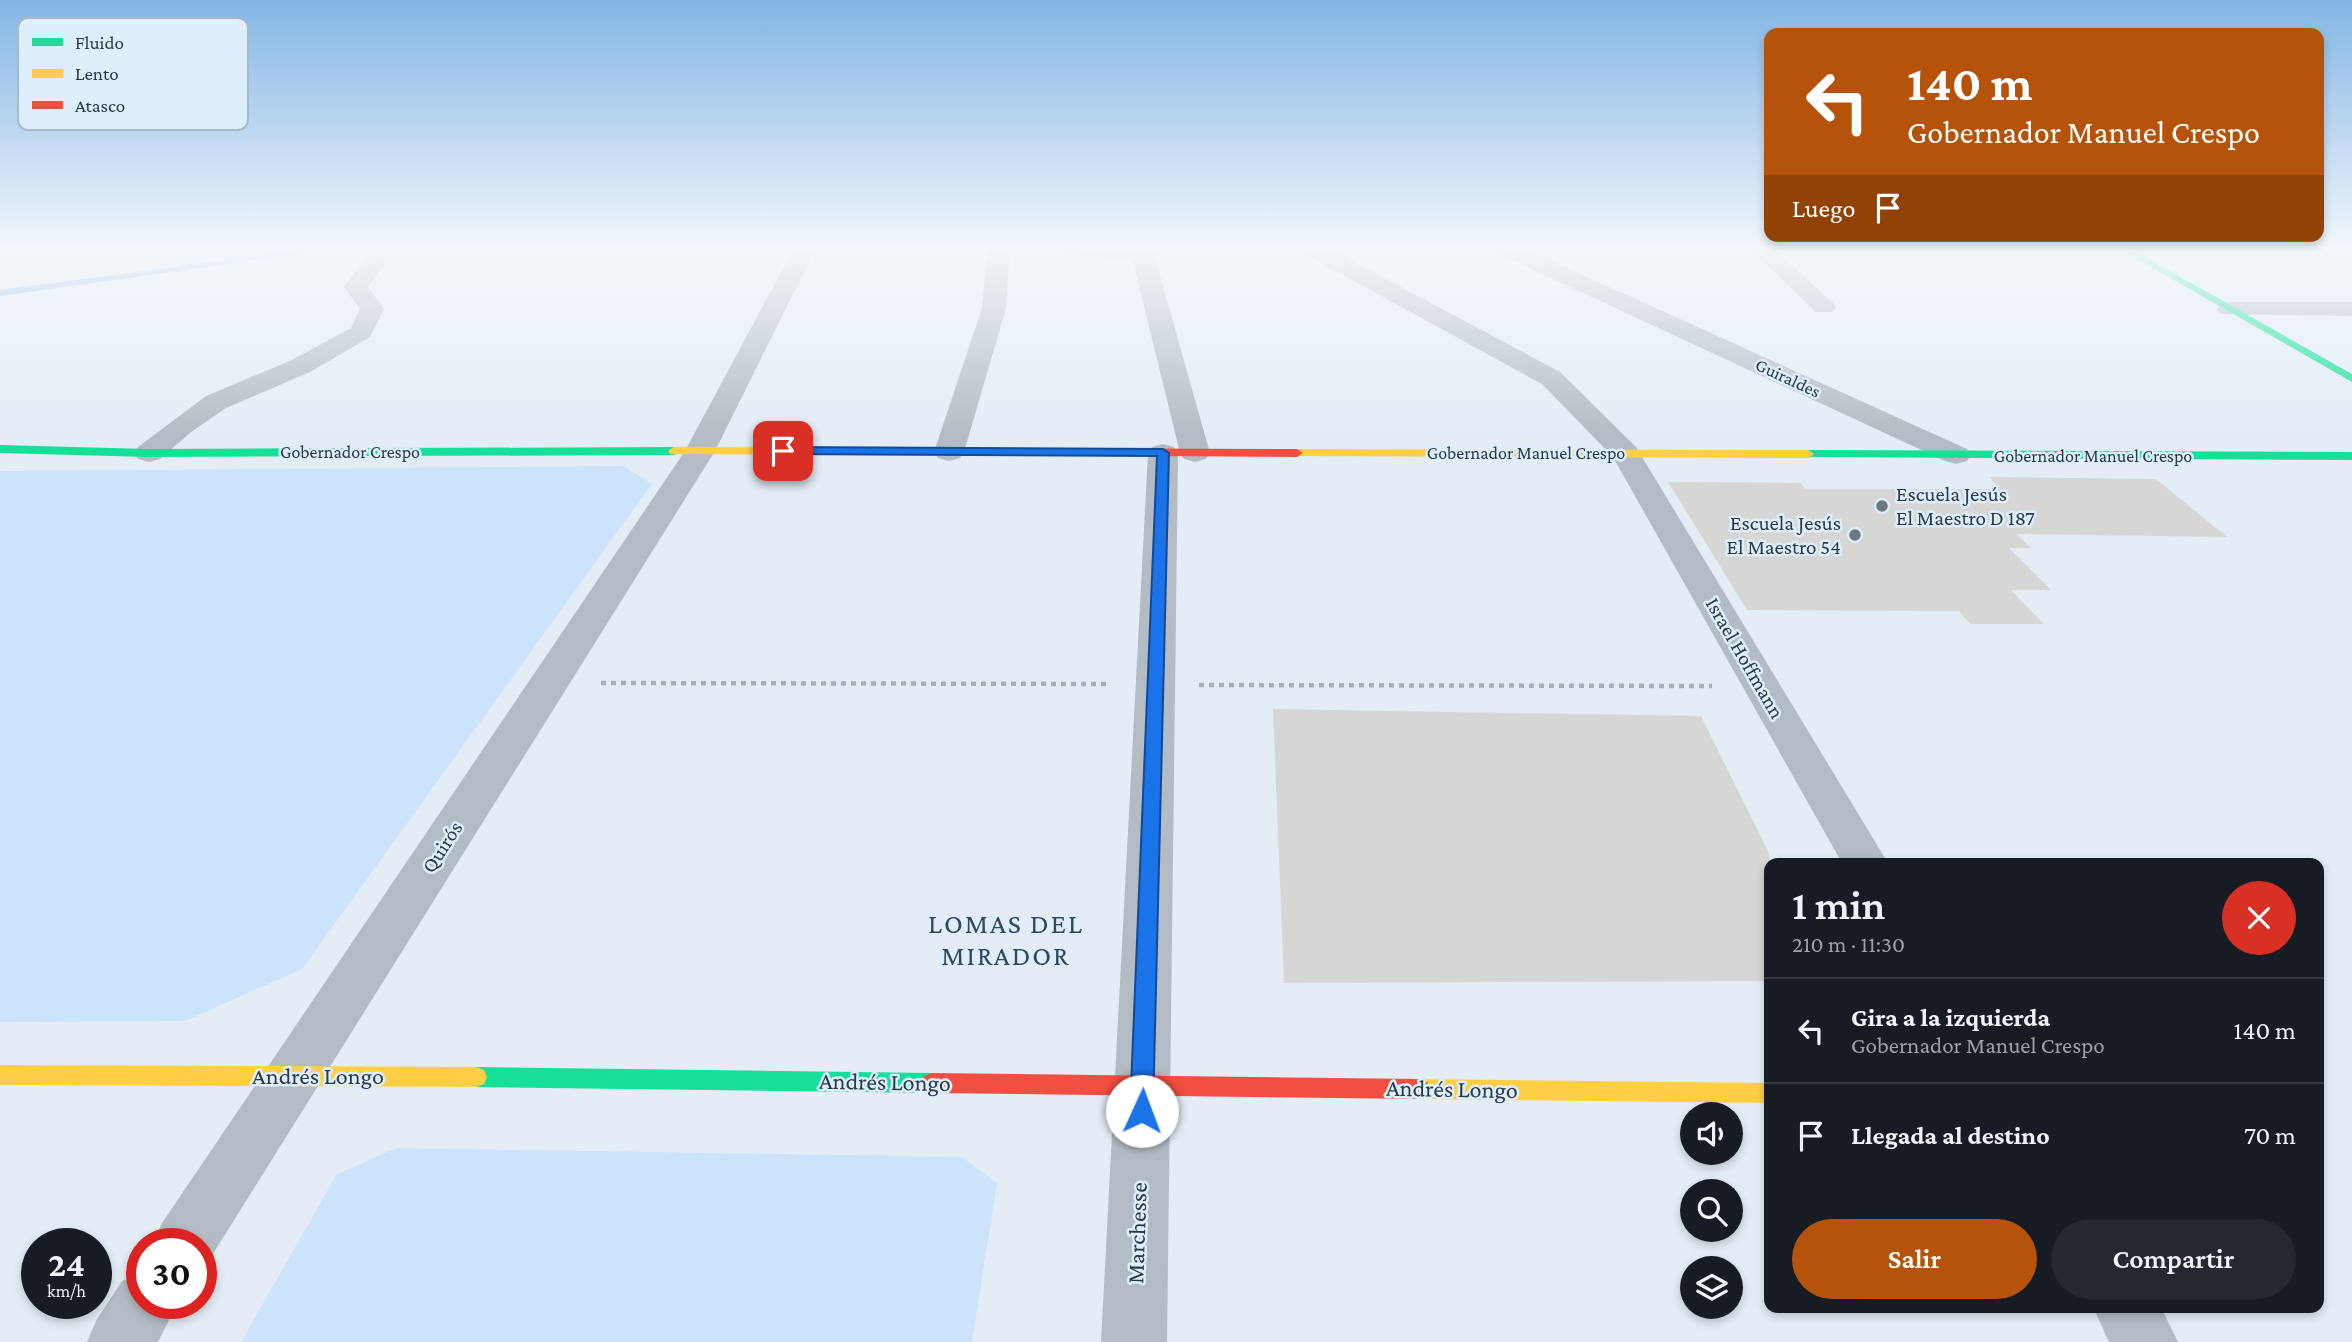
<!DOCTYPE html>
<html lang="es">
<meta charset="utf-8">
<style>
body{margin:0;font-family:"Crimson Pro",serif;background:#242831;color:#f1f3f6;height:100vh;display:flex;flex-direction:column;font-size:26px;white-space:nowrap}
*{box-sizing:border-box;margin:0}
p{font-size:23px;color:#9ea1a6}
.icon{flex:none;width:38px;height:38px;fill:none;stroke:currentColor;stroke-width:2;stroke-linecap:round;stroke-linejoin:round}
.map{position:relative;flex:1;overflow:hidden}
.panel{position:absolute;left:1764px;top:858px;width:560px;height:455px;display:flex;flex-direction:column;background:#171b24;border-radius:14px;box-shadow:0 4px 10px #0003}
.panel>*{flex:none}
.guide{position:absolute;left:1764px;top:28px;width:560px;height:214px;border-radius:14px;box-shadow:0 4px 10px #0003;background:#b45309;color:#fff;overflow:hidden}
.controls{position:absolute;left:1680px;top:1102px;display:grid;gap:14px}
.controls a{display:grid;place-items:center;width:63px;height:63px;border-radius:50%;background:#171b24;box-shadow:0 4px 10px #0003;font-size:35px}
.speed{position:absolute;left:21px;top:1228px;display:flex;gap:14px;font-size:35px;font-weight:700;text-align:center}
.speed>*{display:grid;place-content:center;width:91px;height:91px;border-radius:50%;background:#171b24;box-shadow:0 4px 10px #0003;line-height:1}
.speed small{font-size:18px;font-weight:400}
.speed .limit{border:10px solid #d22;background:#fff;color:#111}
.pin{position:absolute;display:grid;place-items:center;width:60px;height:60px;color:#fff;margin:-30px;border-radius:14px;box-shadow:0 4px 10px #0006}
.me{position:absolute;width:77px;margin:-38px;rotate:2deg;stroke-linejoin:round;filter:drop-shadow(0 0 5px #0008)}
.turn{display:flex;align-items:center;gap:24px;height:147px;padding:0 28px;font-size:32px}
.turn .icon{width:91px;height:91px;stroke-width:2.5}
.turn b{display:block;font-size:49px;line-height:60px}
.then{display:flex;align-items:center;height:66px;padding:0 28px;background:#0003;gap:14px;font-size:26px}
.round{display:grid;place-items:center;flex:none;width:74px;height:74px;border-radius:37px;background:#242831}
.overview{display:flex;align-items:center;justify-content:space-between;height:119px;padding:0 28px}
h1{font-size:42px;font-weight:600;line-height:52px}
.cta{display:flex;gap:14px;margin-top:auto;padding:14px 28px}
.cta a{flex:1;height:80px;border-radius:42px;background:#b45309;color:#fff;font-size:28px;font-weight:600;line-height:80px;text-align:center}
.cta a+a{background:#242831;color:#f1f3f6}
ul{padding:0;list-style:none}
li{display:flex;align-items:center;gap:21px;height:105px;padding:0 28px;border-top:2px solid #363941}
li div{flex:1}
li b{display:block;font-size:26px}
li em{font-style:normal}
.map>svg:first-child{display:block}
.green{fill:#cbe4fa}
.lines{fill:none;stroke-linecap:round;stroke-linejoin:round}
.stream{fill:#8cb9e0;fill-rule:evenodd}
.building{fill:#d6d7d5}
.path{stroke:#a8afb6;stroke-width:4.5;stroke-dasharray:5 5;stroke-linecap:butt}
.street{fill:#b3bcc4;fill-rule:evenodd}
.fast{fill:#16e098;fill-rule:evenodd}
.slow{fill:#ffcf43;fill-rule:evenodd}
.jam{fill:#f24e42;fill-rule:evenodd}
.route{fill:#1a73e8;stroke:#114b97;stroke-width:2}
.poi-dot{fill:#6e7882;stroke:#ddeefd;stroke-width:2.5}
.labels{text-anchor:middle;stroke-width:5;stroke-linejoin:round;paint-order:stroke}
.far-street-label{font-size:18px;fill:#2e3943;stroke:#ddeefd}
.poi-label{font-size:21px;fill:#2e3943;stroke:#ddeefd;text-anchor:start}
.street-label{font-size:21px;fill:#2e3943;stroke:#ddeefd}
.near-street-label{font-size:24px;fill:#2e3943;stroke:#ddeefd}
.near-neighbourhood-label{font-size:28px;letter-spacing:2px;fill:#31485d;stroke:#ddeefd}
.key{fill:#ddeefd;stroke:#a8b8c5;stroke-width:2}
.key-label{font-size:19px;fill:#2e3943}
</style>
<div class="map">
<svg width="2352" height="1342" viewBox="0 0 2352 1342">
<rect width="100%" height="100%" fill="#e4edf6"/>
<path class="green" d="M624,466L652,484L302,969L185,1021L0,1022V471Z
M397,1148L962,1157L997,1183L972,1342H241L337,1174Z"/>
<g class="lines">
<path class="stream" d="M317,248H341L0,296V290Z"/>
</g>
<path class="building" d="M1989,477L2156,479L2227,537L2017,534L2031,548H2009L2051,590H2011L2044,624H1970L1959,611L1747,610L1668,482L1801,483L1805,489H2000Z
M1273,709L1701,716L1769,853V981L1284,983Z"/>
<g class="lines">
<path class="path" d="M601,683L1110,684
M1199,685L1712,686"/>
<path class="street" d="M794,248H816L715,451L206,1265L201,1267V1244H153L162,1223L685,451Z
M988,248H1010L1006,308L964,452L960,458L949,461L938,458L934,452L982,308Z
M1061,248H1167L1155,258L1210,453L1206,459L1195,462L1184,459L1180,453L1133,261L1072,254L1064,253Z
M1300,248H1328L1560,372L1636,447L1888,863H1842L1613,457L1542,384L1303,253Z
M1494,248H1523L1967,449L1971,455L1967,461L1956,464L1945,461L1497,253Z
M1749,248H1773L1832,302L1836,307L1832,312H1816Z
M374,256L382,258L385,263L368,287L384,309L370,337L310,372L226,408L191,432L160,459L149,462L138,459L134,453L138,447L206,396L292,360L351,328L360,309L344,287L366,258Z
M2229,302H2352V316L2221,314L2217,309L2221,304Z
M1163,444L1174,447L1178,453L1167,1342H1101L1148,453L1152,447Z
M142,1273V1304H177L158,1342H87L97,1319L122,1281Z
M2093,1307H2161L2178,1342H2109Z"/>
<path class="fast" d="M2118,248H2129L2352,374V382Z
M0,445L149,449L674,447L680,451L674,455L149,457L0,453Z
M1808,450L2352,452V460L1804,457L1802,454Z
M476,1067L932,1073L940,1076L943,1083L940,1090L932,1093L476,1087L468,1084L465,1077L468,1070Z"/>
<path class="slow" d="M674,447L987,448L993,452L987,456L670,454L668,451Z
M1297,449L1808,450L1814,454L1808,458L1293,456V450Z
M0,1065L476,1067L484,1070L487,1077L484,1084L476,1087L0,1085Z
M1419,1079L1769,1083V1103L1419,1099L1411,1096L1408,1089L1411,1082Z"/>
<path class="jam" d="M987,448L1297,449L1303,453L1297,457L983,455L981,452Z
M932,1073L1419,1079L1427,1082L1430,1089L1427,1096L1419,1099L932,1093L924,1090L921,1083L924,1076Z"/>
</g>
<linearGradient id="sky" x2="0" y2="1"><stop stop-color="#83b6e5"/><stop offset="0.57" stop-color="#f3f7fb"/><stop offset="1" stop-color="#f3f7fb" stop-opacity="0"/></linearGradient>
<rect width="2352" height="436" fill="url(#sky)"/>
<path class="route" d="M783,447L1163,449L1169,453L1153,1111L1150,1118L1142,1121L1133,1118L1130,1111L1157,456L778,454V449Z"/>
<g class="poi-dot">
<circle cx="1882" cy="506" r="7"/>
<circle cx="1855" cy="535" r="7"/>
</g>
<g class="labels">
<g class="far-street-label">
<text transform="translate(1788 378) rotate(25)" y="6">Guiraldes</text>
<text x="350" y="458">Gobernador Crespo</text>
<text x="1526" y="459">Gobernador Manuel Crespo</text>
<text x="2093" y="462">Gobernador Manuel Crespo</text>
</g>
<g class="poi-label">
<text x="1896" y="501">Escuela Jesús<tspan x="1896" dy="24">El Maestro D 187</tspan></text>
<text x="1841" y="530" text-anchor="end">Escuela Jesús<tspan x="1841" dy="24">El Maestro 54</tspan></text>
</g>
<g class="street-label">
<text transform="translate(1745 658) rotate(60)" y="7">Israel Hoffmann</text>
<text transform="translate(442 847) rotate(-57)" y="7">Quirós</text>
</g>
<g class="near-street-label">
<text x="318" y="1084">Andrés Longo</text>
<text transform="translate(885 1082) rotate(1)" y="8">Andrés Longo</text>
<text transform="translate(1452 1089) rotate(1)" y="8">Andrés Longo</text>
<text transform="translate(1137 1233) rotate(-88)" y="8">Marchesse</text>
</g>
<g class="near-neighbourhood-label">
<text x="1006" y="933">LOMAS DEL<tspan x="1006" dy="32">MIRADOR</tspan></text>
</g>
</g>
<rect x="18" y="18" width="230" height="112" rx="10" class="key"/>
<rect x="32" y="38" width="31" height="8" fill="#16e098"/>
<rect x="32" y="69" width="31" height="9" fill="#ffcf43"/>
<rect x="32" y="101" width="31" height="8" fill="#f24e42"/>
<g class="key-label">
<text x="75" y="49">Fluido</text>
<text x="75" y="80">Lento</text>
<text x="75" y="112">Atasco</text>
</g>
</svg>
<div class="controls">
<a><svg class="icon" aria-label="sound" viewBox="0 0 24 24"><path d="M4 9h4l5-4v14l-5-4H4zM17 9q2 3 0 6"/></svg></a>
<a><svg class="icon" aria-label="search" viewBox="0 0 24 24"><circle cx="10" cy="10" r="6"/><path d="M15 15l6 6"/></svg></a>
<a><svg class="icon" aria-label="layers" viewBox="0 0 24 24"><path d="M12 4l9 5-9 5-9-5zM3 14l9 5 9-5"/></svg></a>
</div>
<div class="speed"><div>24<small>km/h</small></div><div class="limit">30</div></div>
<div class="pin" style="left:783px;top:451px;background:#d93025"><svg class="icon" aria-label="arrive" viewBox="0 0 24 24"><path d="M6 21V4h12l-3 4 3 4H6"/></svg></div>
<svg class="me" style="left:1142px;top:1111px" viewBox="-20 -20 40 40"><circle r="19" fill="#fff"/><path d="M0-13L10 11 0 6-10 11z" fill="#1a73e8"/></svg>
<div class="guide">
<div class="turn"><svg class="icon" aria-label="left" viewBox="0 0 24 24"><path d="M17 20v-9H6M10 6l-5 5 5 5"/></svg><div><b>140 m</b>Gobernador Manuel Crespo</div></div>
<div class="then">Luego<svg class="icon" aria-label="arrive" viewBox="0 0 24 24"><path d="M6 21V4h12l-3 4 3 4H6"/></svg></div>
</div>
<section class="panel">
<div class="overview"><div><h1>1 min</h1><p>210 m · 11:30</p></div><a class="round" style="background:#d93025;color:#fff"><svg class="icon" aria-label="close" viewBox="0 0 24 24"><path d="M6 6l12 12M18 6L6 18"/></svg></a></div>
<ul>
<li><svg class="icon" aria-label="left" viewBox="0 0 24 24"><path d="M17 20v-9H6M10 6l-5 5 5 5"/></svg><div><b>Gira a la izquierda</b><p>Gobernador Manuel Crespo</p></div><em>140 m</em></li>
<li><svg class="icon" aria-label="arrive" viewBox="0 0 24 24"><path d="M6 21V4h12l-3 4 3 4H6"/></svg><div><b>Llegada al destino</b></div><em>70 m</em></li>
</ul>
<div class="cta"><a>Salir</a><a>Compartir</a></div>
</section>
</div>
